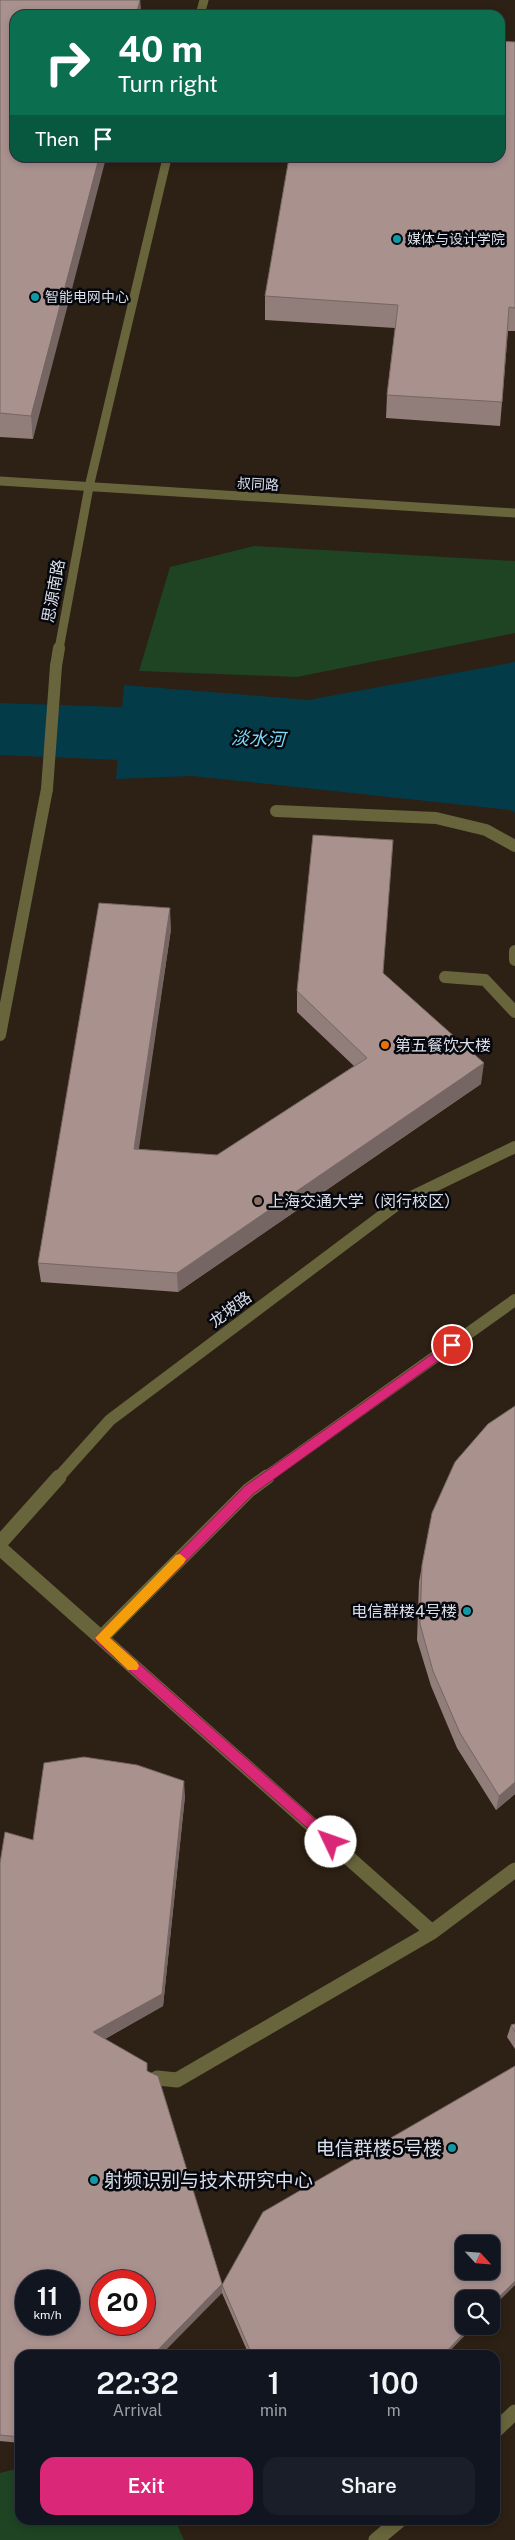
<!DOCTYPE html>
<meta charset="utf-8">
<style>
body{margin:0;font-family:"Public Sans","Noto Sans SC",sans-serif;background:#191e29;color:#f1f3f6;height:100vh;display:flex;flex-direction:column;font-size:19px;white-space:nowrap}
*{box-sizing:border-box;margin:0}
p{font-size:16px;color:#9c9fa5}
.icon{flex:none;width:28px;height:28px;fill:none;stroke:currentColor;stroke-width:2;stroke-linecap:round;stroke-linejoin:round}
.map{position:relative;flex:1;overflow:hidden}
.drawer{position:absolute;left:15px;top:2350px;width:485px;height:175px;display:flex;flex-direction:column;background:#101520;border-radius:15px;box-shadow:0 2px 8px #0003,0 0 0 1px #30343e}
.drawer>*{flex:none}
.top-card{position:absolute;left:10px;top:10px;width:495px;height:152px;border-radius:15px;box-shadow:0 2px 8px #0003,0 0 0 1px #30343e;background:#0b6e4f;color:#fff;overflow:hidden}
.needle{width:32px;rotate:116deg}
.buttons{position:absolute;left:455px;top:2235px;display:grid;gap:10px}
.buttons a{display:grid;place-items:center;width:45px;height:45px;border-radius:10px;background:#101520;box-shadow:0 2px 8px #0003,0 0 0 1px #30343e;font-size:25px}
.speed{position:absolute;left:15px;top:2270px;display:flex;gap:10px;font-size:25px;font-weight:700;text-align:center}
.speed>*{display:grid;place-content:center;width:65px;height:65px;border-radius:50%;background:#101520;box-shadow:0 2px 8px #0003,0 0 0 1px #30343e;line-height:1}
.speed small{font-size:12px;font-weight:400}
.speed .limit{border:8px solid #d22;background:#fff;color:#111}
.pin{position:absolute;display:grid;place-items:center;width:42px;height:42px;color:#fff;margin:-21px;border:2px solid #fff;border-radius:50%;box-shadow:0 1px 5px #0007}
.me{position:absolute;width:55px;margin:-28px;rotate:312deg;stroke-linejoin:round;filter:drop-shadow(0 0 4px #0008)}
.turn{display:flex;align-items:center;gap:18px;height:105px;padding:0 25px;font-size:22px}
.turn .icon{width:65px;height:65px;stroke-width:2.5}
.turn b{display:block;font-size:35px;line-height:42px}
.then{display:flex;align-items:center;height:48px;padding:0 25px;background:#0003;gap:10px;font-size:19px}
.eta{display:flex;justify-content:space-evenly;align-items:center;height:85px;text-align:center}
.eta b{font-size:30px;font-weight:600;line-height:35px}
.button{display:flex;gap:10px;margin-top:auto;padding:10px 25px}
.button a{flex:1;height:58px;border-radius:15px;background:#db2777;color:#fff;font-size:20px;font-weight:600;line-height:58px;text-align:center}
.button a+a{background:#191e29;color:#f1f3f6}
.map>svg:first-child{display:block}
.education{fill:#2d2014;fill-rule:evenodd}
.green{fill:#1e4424}
.water{fill:#043b49}
.lines{fill:none;stroke-linecap:round;stroke-linejoin:round}
.river{fill:#043b49;fill-rule:evenodd}
.service-far2{stroke:#68643b;stroke-width:9}
.service-far1{stroke:#68643b;stroke-width:12}
.service{stroke:#68643b;stroke-width:15}
.minor{stroke:#68643b;stroke-width:12}
.wall{fill:#917d7a}
.shaded-wall{fill:#766663}
.building{fill:#a9918e;stroke:#766663;fill-rule:evenodd}
.route{fill:#db2777;stroke:#8e194d}
.slow{fill:#f59e0b}
.culture-dot{fill:#0f9aa8;stroke:#05070c;stroke-width:2}
.food-dot{fill:#e8710a;stroke:#05070c;stroke-width:2}
.education-dot{fill:#8d6e63;stroke:#05070c;stroke-width:2}
.labels{text-anchor:middle;stroke-width:5;stroke-linejoin:round;paint-order:stroke}
.far-poi-label{font-size:14px;fill:#dbdfea;stroke:#05070c;text-anchor:start}
.far-street-label{font-size:14px;fill:#dbdfea;stroke:#05070c}
.street-label{font-size:16px;fill:#dbdfea;stroke:#05070c}
.poi-label{font-size:16px;fill:#dbdfea;stroke:#05070c;text-anchor:start}
.water-label{font-size:18px;font-style:italic;fill:#79dbfb;stroke:#05070c}
.near-poi-label{font-size:19px;fill:#dbdfea;stroke:#05070c;text-anchor:end}
</style>
<div class="map">
<svg width="515" height="2540" viewBox="0 0 515 2540">
<rect width="100%" height="100%" fill="#161c2a"/>
<path class="education" d="M0,0H515V2540H0ZM15,15H500V158H15ZM464,2244H491V2271H464ZM26,2281H69V2324H26ZM101,2281H144V2324H101ZM464,2299H491V2326H464ZM20,2355H495V2520H20Z"/>
<path class="green" d="M254,546L515,561V633L297,677L139,671L170,567Z
M20,2468V2520H175L184,2540H0V2473Z"/>
<path class="water" d="M515,662V813L511,810L192,776L116,779L124,685L308,700Z"/>
<g class="lines">
<path class="river" d="M0,703L240,711L266,719L277,738L266,757L240,765L0,755Z"/>
<path class="service-far2" d="M200,15L204,0
M0,481L515,513
M59,649L89,487L167,158"/>
<path class="service-far1" d="M56,666L59,648
M276,811L436,818L486,830L515,846
M515,951V960
M445,977L485,980L515,1012
M0,1035L47,789
M58,1478L110,1420L399,1203L515,1147
M265,1478L515,1300"/>
<path class="service" d="M0,1543L59,1477
M0,1548L432,1932
M101,1638L249,1490L267,1477
M157,2078L177,2080L432,1932L515,1870
M495,2431L515,2412
M376,2540L400,2520"/>
<path class="minor" d="M47,789L56,666"/>
</g>
<path class="wall" d="M0,0H140L141,15H15L33,439L0,437Z
M515,42V331H508L500,426L386,418L387,395L395,328L265,320V296L500,158Z
M171,929L138,1149L217,1155L354,1066L297,1012V991L481,1084L178,1292L41,1282L38,1263Z
M515,1406V1794L496,1810L457,1748L431,1686L417,1640L419,1582L422,1565Z
M185,1796L163,2006L105,2039L148,2072L222,2285L446,2355H249L222,2293L20,2355V2443L0,2441V1863L33,1840Z
M515,2024V2049L507,2037L511,2025Z"/>
<path class="shaded-wall" d="M140,0L141,15H136Z
M99,158H106L33,439L31,416Z
M170,908L171,929L136,1169L134,1149Z
M484,1063L481,1084L178,1292L177,1273Z
M184,1781L185,1796L163,2006L96,2044L93,2032Z
M515,1782V1794L496,1810L499,1796Z
M515,2281V2285L491,2309V2305Z
M222,2284V2293L161,2355H153Z
M471,2326H474L446,2355H443Z"/>
<path class="building" d="M0,0H140L136,15H15V158H99L31,416L0,413Z
M500,41L515,42V308L509,307L502,402L387,395L398,305L265,296L289,158H500Z
M313,835L393,840L383,973L484,1063L177,1273L38,1263L99,903L170,908L134,1149L217,1155L367,1058L297,991Z
M515,1406V1782L499,1796L460,1733L433,1671L420,1624L422,1565L432,1513L455,1462L488,1424Z
M84,1757L137,1765L184,1781L162,1994L93,2032L147,2063V2071L158,2076L222,2284L153,2355H20V2437L0,2435V1863L5,1832L33,1840L44,1763ZM26,2281H69V2324H26ZM101,2281H144V2324H101Z
M515,2024V2032L511,2025Z
M515,2066V2281L491,2305V2299H464V2326H471L443,2355H252L222,2285L263,2212ZM464,2244H491V2271H464Z"/>
<path class="route" d="M452,1340L458,1345L456,1348L253,1494L110,1638L336,1838L338,1842L336,1847L331,1849L97,1642L95,1638L245,1486Z"/>
<path class="slow" d="M180,1554L186,1559L184,1563L110,1638L137,1662L139,1666L137,1670H128L95,1638L176,1555Z"/>
<g class="culture-dot">
<circle cx="397" cy="239" r="5"/>
<circle cx="35" cy="297" r="5"/>
<circle cx="467" cy="1611" r="5"/>
<circle cx="452" cy="2148" r="5"/>
<circle cx="94" cy="2180" r="5"/>
</g>
<circle class="food-dot" cx="385" cy="1045" r="5"/>
<circle class="education-dot" cx="258" cy="1201" r="5"/>
<g class="labels">
<g class="far-poi-label">
<text x="407" y="244">媒体与设计学院</text>
<text x="45" y="302">智能电网中心</text>
</g>
<g class="far-street-label">
<text transform="translate(258 484) rotate(3)" y="5">叔同路</text>
</g>
<g class="street-label">
<text transform="translate(53 591) rotate(-80)" y="6">思源南路</text>
<text transform="translate(230 1309) rotate(-37)" y="6">龙坡路</text>
</g>
<g class="poi-label">
<text x="395" y="1051">第五餐饮大楼</text>
<text x="268" y="1207">上海交通大学（闵行校区）</text>
<text x="457" y="1617" text-anchor="end">电信群楼4号楼</text>
</g>
<g class="water-label">
<text transform="translate(258 739) rotate(2)" y="6">淡水河</text>
</g>
<g class="near-poi-label">
<text x="442" y="2155">电信群楼5号楼</text>
<text x="104" y="2187" text-anchor="start">射频识别与技术研究中心</text>
</g>
</g>
</svg>
<div class="buttons">
<a><svg class="needle" viewBox="-14 -14 28 28"><path d="M0-13l5 13h-10z" fill="#e53935"/><path d="M0 13l5-13h-10z" fill="#9c9fa5"/></svg></a>
<a><svg class="icon" aria-label="search" viewBox="0 0 24 24"><circle cx="10" cy="10" r="6"/><path d="M15 15l6 6"/></svg></a>
</div>
<div class="speed"><div>11<small>km/h</small></div><div class="limit">20</div></div>
<div class="pin" style="left:452px;top:1345px;background:#d93025"><svg class="icon" aria-label="arrive" viewBox="0 0 24 24"><path d="M6 21V4h12l-3 4 3 4H6"/></svg></div>
<svg class="me" style="left:331px;top:1842px" viewBox="-20 -20 40 40"><circle r="19" fill="#fff"/><path d="M0-13L10 11 0 6-10 11z" fill="#db2777"/></svg>
<div class="top-card">
<div class="turn"><svg class="icon" aria-label="right" viewBox="0 0 24 24"><path d="M7 20v-9h11M14 6l5 5-5 5"/></svg><div><b>40 m</b>Turn right</div></div>
<div class="then">Then<svg class="icon" aria-label="arrive" viewBox="0 0 24 24"><path d="M6 21V4h12l-3 4 3 4H6"/></svg></div>
</div>
<section class="drawer">
<div class="eta">
<div><b>22:32</b><p>Arrival</p></div>
<div><b>1</b><p>min</p></div>
<div><b>100</b><p>m</p></div>
</div>
<div class="button"><a>Exit</a><a>Share</a></div>
</section>
</div>
